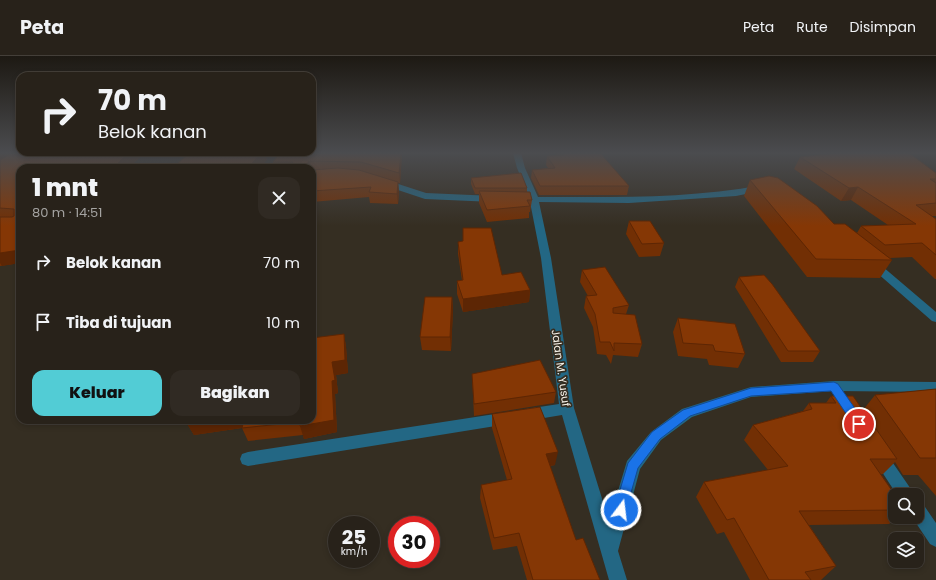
<!DOCTYPE html>
<html lang="id">
<meta charset="utf-8">
<style>
body{margin:0;font-family:Poppins,sans-serif;background:#302a23;color:#f1f3f6;height:100vh;display:flex;flex-direction:column;font-size:15px;white-space:nowrap}
*{box-sizing:border-box;margin:0}
p{font-size:13px;color:#a5a4a2}
.icon{flex:none;width:22px;height:22px;fill:none;stroke:currentColor;stroke-width:2;stroke-linecap:round;stroke-linejoin:round}
.map{position:relative;flex:1;overflow:hidden}
.drawer{position:absolute;left:16px;top:108px;width:300px;height:260px;display:flex;flex-direction:column;background:#28221a;border-radius:12px;box-shadow:0 2px 6px #0003,0 0 0 1px #443f39}
.drawer>*{flex:none}
.hud{position:absolute;left:16px;top:16px;width:300px;height:84px;border-radius:12px;box-shadow:0 2px 6px #0003,0 0 0 1px #443f39;background:#28221a;color:#f1f3f6;overflow:hidden}
.buttons{position:absolute;left:888px;top:432px;display:grid;gap:8px}
.buttons a{display:grid;place-items:center;width:36px;height:36px;border-radius:8px;background:#28221a;box-shadow:0 2px 6px #0003,0 0 0 1px #443f39;font-size:20px}
.speed{position:absolute;left:328px;top:460px;display:flex;gap:8px;font-size:20px;font-weight:700;text-align:center}
.speed>*{display:grid;place-content:center;width:52px;height:52px;border-radius:50%;background:#28221a;box-shadow:0 2px 6px #0003,0 0 0 1px #443f39;line-height:1}
.speed small{font-size:10px;font-weight:400}
.speed .limit{border:6px solid #d22;background:#fff;color:#111}
.pin{position:absolute;display:grid;place-items:center;width:34px;height:34px;color:#fff;margin:-17px;border:2px solid #fff;border-radius:50%;box-shadow:0 1px 4px #0007}
.me{position:absolute;width:44px;margin:-22px;rotate:15deg;stroke-linejoin:round;filter:drop-shadow(0 0 3px #0008)}
.turn{display:flex;align-items:center;gap:14px;height:84px;padding:0 16px;font-size:18px}
.turn .icon{width:52px;height:52px;stroke-width:2.5}
.turn b{display:block;font-size:28px;line-height:34px}
.round{display:grid;place-items:center;flex:none;width:42px;height:42px;border-radius:12px;background:#302a23}
.headline{display:flex;align-items:center;justify-content:space-between;height:68px;padding:0 16px}
h1{font-size:24px;font-weight:800;line-height:30px}
.button{display:flex;gap:8px;margin-top:auto;padding:8px 16px}
.button a{flex:1;height:46px;border-radius:12px;background:#52ccd5;color:#111;font-size:16px;font-weight:800;line-height:46px;text-align:center}
.button a+a{background:#302a23;color:#f1f3f6}
ul{padding:0;list-style:none}
li{display:flex;align-items:center;gap:12px;height:60px;padding:0 16px}
li div{flex:1}
li b{display:block;font-size:15px}
li em{font-style:normal}
header{display:flex;align-items:center;gap:24px;box-sizing:border-box;height:56px;padding:0 20px;background:#28221a;border-bottom:1px solid #443f39}
header strong{font-size:19px}
nav{display:flex;gap:22px;margin-inline-start:auto;font-size:14px}
.map>svg:first-child{display:block}
.lines{fill:none;stroke-linecap:round;stroke-linejoin:round}
.street{fill:#236784;fill-rule:evenodd}
.wall{fill:#722f04}
.shaded-wall{fill:#5d2604}
.building{fill:#853705;stroke:#5d2604}
.route{fill:#1a73e8;stroke:#114b97}
.labels{text-anchor:middle;stroke-width:3.5;stroke-linejoin:round;paint-order:stroke}
.street-label{font-size:11px;fill:#f7f3eb;stroke:#352e22}
</style>
<header>
<strong>Peta</strong>
<nav><a>Peta</a><a>Rute</a><a>Disimpan</a></nav>
</header>
<div class="map">
<svg width="936" height="524" viewBox="0 0 936 524">
<rect width="100%" height="100%" fill="#352e22"/>
<g class="lines">
<path class="street" d="M513,97H521L525,112L538,141C612,141 689,143 762,129L766,132L765,134L736,140L629,147L539,146L551,202L574,352L609,465L627,405L651,376L682,353L751,331L834,325L936,326V336L834,335L751,341L692,361L661,384L640,413L618,495L627,524H609L562,359L526,365L521,363L519,359L521,355L526,353L559,348L541,202L530,146H515L511,143L515,140H529L517,112Z
M383,123L426,137L494,140L498,143L494,146L425,143L380,128L379,126L380,124Z
M872,204L876,205L936,256V266L932,265L868,209L867,207L868,205Z
M508,356L513,358L515,362L513,366L508,368L248,410L242,408L240,403L242,398L248,396Z
M879,392L884,394L915,439H897L871,399L874,394Z
M917,446L923,448L936,467V491L930,488L912,461H917Z"/>
</g>
<path class="wall" d="M0,97H145L128,112H20V207L0,210Z
M280,97H402L400,127H398L399,136L398,148L370,147L369,141L312,146V112H274L273,106Z
M555,97H600L629,130L627,139H539L531,122L532,114L548,112L546,109L547,100L557,99Z
M800,101L936,117V160H931L936,167V223H935L912,201L890,202L892,204L880,222L807,221L744,140L750,124L834,168L857,177L861,170L888,169L851,144L841,145L794,113Z
M471,122L527,132V136L532,144L530,156H529V162L487,166L479,147V138H475L471,128Z
M629,165L664,187L660,200L639,201L626,178Z
M463,172L502,219L530,234L529,246L463,256L457,238V225L462,224L458,198V186L463,185Z
M582,214L629,249L626,258L642,288L638,301L613,299L611,308L606,299L597,298L593,271L584,252L586,240H588L580,226Z
M739,221L820,295L813,306H781L735,231Z
M452,241L453,254L451,295L422,294L420,281Z
M678,262L745,298L738,312L709,309L707,303L678,300L673,276Z
M344,278L346,291L348,317L336,319L338,337L335,338L337,376L304,383L303,379L248,385L242,372L194,379L186,366L312,364Z
M472,318L556,336L554,347L474,360Z
M936,333V440L918,419H903L895,406L883,418H881L895,439V461H898L889,468L809,469L836,510L821,524H750L724,476L717,478L696,441L704,426L768,414L744,384L753,369L803,355L809,347H826L831,340L863,354L875,339Z
M492,358L555,409L550,410L576,484L600,524H527L517,490L493,494L480,442L481,429L507,424L492,372Z"/>
<path class="shaded-wall" d="M0,97H18L0,109Z
M129,97H145L128,112H114L121,104Z
M261,97H265L267,104L260,112H248Z
M401,97H402V99L400,127L399,117Z
M310,105L311,112H308V106Z
M398,126L399,136L398,148L397,138Z
M858,131L851,144L841,145L849,132Z
M20,194V207L2,210L0,207V197Z
M530,234L529,246L463,256V243Z
M452,241L453,254L451,295L450,281Z
M344,278L346,291L348,317L336,319L338,337L335,338L337,376L304,383L300,370L332,325V306Z
M197,364H249L248,371L194,379L186,366Z
M558,396L555,409L543,411L546,398Z"/>
<path class="building" d="M11,97H129L121,104L114,112H20V194L0,197V161H12L14,160V153L0,152V104Z
M189,97H261L248,112H173Z
M280,97H401L399,117L361,106L310,105L308,106V112H291L293,106H273Z
M562,97H600L629,130H540L532,114L555,112L547,100L564,99Z
M838,97H908L913,100L936,117V123H930L936,127V147L916,149L936,163V199L922,187L885,189L861,170L916,168L858,131L849,132L800,101Z
M338,112L359,114L398,126L397,138L369,136L371,131L312,135V114Z
M521,117L527,132H475L471,122Z
M769,120L778,122L817,150L834,168H845L892,204L816,203L750,124Z
M479,135L530,136L532,144H527L530,150L487,154Z
M629,165H650L664,187L642,188Z
M463,172H491L502,219L521,216L530,234L463,243L457,225L463,224L458,186L463,185Z
M605,211L629,249L613,252V257L635,259L642,288L614,287V295L610,286H600L595,258L586,240L597,239L582,214Z
M764,219L772,228L820,295H788L739,221Z
M425,241H452L450,281H420Z
M678,262L735,268L745,298L715,295L713,289L683,287Z
M344,278L345,304L332,306L335,324L332,325L334,364L300,370V366L242,372L244,364H312V282Z
M540,304L556,336L474,348L472,318Z
M936,333V402H920L875,339Z
M831,340H853L897,403H870L895,439V454L799,455L836,510L805,516L811,524H769L734,462L727,464L704,426L788,410L753,369L812,353L809,347H836Z
M540,351L558,396L546,398L576,484L583,482L600,524H533L519,477L494,482L481,429L512,423L492,358Z
M187,364H197L186,366Z"/>
<linearGradient id="sky" x2="0" y2="1"><stop stop-color="#1d1913"/><stop offset="0.57" stop-color="#4b4c4f"/><stop offset="1" stop-color="#4b4c4f" stop-opacity="0"/></linearGradient>
<rect width="936" height="170" fill="url(#sky)"/>
<path class="route" d="M834,326L838,328L863,364L864,368L863,371L859,372L855,371L831,335L751,340L690,360L660,383L638,412L625,458L621,460L616,458L614,454L628,407L652,376L683,354L751,332Z"/>
<g class="labels">
<g class="street-label">
<text transform="translate(561 312) rotate(82)" y="4">Jalan M. Yusuf</text>
</g>
</g>
</svg>
<div class="buttons">
<a><svg class="icon" aria-label="search" viewBox="0 0 24 24"><circle cx="10" cy="10" r="6"/><path d="M15 15l6 6"/></svg></a>
<a><svg class="icon" aria-label="layers" viewBox="0 0 24 24"><path d="M12 4l9 5-9 5-9-5zM3 14l9 5 9-5"/></svg></a>
</div>
<div class="speed"><div>25<small>km/h</small></div><div class="limit">30</div></div>
<div class="pin" style="left:859px;top:368px;background:#d93025"><svg class="icon" aria-label="arrive" viewBox="0 0 24 24"><path d="M6 21V4h12l-3 4 3 4H6"/></svg></div>
<svg class="me" style="left:621px;top:454px" viewBox="-20 -20 40 40"><circle r="17" fill="#1a73e8" stroke="#fff" stroke-width="3"/><path d="M0-11L8 9 0 5-8 9z" fill="#fff"/></svg>
<div class="hud">
<div class="turn"><svg class="icon" aria-label="right" viewBox="0 0 24 24"><path d="M7 20v-9h11M14 6l5 5-5 5"/></svg><div><b>70 m</b>Belok kanan</div></div>
</div>
<section class="drawer">
<div class="headline"><div><h1>1 mnt</h1><p>80 m · 14:51</p></div><a class="round"><svg class="icon" aria-label="close" viewBox="0 0 24 24"><path d="M6 6l12 12M18 6L6 18"/></svg></a></div>
<ul>
<li><svg class="icon" aria-label="right" viewBox="0 0 24 24"><path d="M7 20v-9h11M14 6l5 5-5 5"/></svg><div><b>Belok kanan</b></div><em>70 m</em></li>
<li><svg class="icon" aria-label="arrive" viewBox="0 0 24 24"><path d="M6 21V4h12l-3 4 3 4H6"/></svg><div><b>Tiba di tujuan</b></div><em>10 m</em></li>
</ul>
<div class="button"><a>Keluar</a><a>Bagikan</a></div>
</section>
</div>
